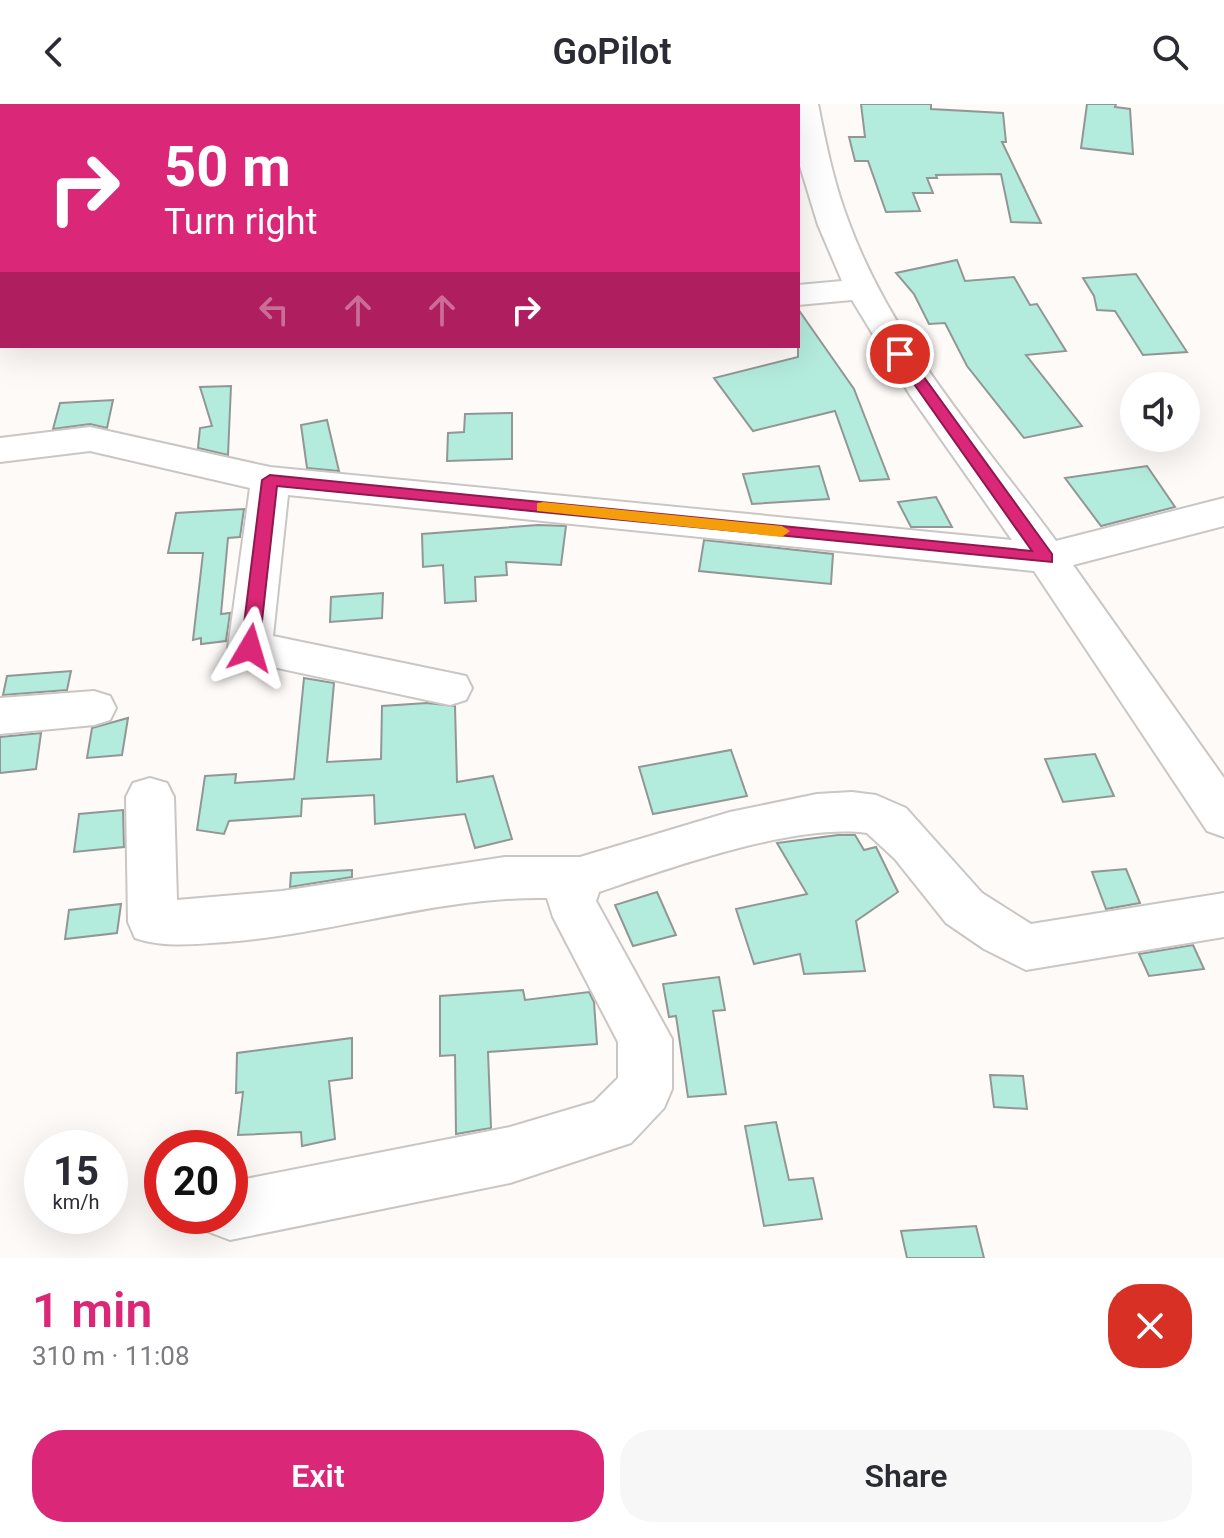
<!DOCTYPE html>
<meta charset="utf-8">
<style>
body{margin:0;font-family:Roboto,sans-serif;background:#f7f7f7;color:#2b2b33;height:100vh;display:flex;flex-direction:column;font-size:30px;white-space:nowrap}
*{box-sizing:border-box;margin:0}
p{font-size:26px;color:#7c7c81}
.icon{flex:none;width:44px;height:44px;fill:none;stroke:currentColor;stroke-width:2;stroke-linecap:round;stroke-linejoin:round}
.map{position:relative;height:1154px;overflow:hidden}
.drawer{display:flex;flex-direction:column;background:#fff;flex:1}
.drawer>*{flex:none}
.top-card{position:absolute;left:0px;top:0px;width:800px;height:244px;box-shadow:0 8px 32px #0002;background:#db2777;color:#fff;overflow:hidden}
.controls{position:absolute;left:1120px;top:268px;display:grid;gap:16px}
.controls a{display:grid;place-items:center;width:80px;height:80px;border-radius:50%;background:#fff;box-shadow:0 8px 32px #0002;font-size:40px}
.speed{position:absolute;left:24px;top:1026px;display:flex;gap:16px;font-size:40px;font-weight:700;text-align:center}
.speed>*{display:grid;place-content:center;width:104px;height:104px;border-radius:50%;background:#fff;box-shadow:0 8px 32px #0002;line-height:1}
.speed small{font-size:20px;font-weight:400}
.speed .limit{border:12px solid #d22;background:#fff;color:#111}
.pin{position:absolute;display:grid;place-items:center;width:68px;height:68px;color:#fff;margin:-34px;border:4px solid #fff;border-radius:50%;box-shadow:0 2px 8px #0007}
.me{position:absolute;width:88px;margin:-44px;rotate:7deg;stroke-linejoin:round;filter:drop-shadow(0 0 6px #0008)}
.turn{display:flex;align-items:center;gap:28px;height:168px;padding:0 32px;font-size:36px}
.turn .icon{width:104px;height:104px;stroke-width:2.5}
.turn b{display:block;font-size:56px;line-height:68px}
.lanes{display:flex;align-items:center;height:76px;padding:0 32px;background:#0003;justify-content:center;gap:40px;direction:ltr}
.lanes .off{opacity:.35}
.round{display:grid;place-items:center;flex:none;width:84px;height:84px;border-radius:32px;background:#f7f7f7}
.head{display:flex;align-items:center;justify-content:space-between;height:136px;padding:0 32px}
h1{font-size:48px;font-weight:600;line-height:60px;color:#db2777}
.button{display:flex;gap:16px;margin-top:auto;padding:16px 32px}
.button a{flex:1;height:92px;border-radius:32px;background:#db2777;color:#fff;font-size:32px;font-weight:600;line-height:92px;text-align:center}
.button a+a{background:#f7f7f7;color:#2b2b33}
header{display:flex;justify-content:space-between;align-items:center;height:104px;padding:0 32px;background:#fff;font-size:36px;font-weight:600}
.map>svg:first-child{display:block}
.building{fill:#b3ebdc;stroke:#929795;stroke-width:2}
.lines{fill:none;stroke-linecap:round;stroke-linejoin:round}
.minor-casing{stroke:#cac6c4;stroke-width:4}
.minor{fill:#fff;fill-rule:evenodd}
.route{fill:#db2777;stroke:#8e194d;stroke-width:2}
.slow{fill:#f59e0b}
</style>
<header><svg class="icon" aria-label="back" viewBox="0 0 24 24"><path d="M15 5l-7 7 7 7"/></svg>GoPilot<svg class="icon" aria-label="search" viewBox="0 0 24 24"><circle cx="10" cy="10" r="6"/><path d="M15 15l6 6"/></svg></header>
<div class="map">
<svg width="1224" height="1154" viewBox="0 0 1224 1154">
<rect width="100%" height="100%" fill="#fefaf8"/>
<path class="building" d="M861,0H931V5L1003,9L1006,38H1002L1041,119L1011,118L1001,70L936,71L937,74H927L933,89H913L920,107L886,108L868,57H855L849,33H865Z
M1087,0H1116L1115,3L1130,5L1133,50L1081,44Z
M957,156L965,177L1014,173L1030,201L1037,200L1066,247L1026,251L1082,322L1024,334L967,262L945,219L929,220L914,190L896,169Z
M1136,170L1187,248L1143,251L1115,207L1097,206L1094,192L1083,174Z
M798,205L854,285L889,375L860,377L835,307L753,327L714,274L798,253Z
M231,282L228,351L198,344L200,324L212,322L200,283Z
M113,296L107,324L90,320L53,325L60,299Z
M512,309V355L447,357L448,329L464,328L465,310Z
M327,316L339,367L307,364L301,321Z
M819,362L829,395L752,400L743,370Z
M1147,362L1175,403L1101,422L1065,374Z
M936,393L952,423H911L898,398Z
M244,405L240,433L228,434L221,510L230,509L226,537L201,540V534L193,536L203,449H168L176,409Z
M538,421L566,422L561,461L506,458L507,471L475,473L476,497L445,499L443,461L423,463L422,430Z
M704,436L833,450L831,480L699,467Z
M383,489L382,514L330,518L331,493Z
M71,567L67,586L3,591L7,572Z
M304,574L334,579L327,658L381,655L382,602L427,599L455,602L457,678L493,672L512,735L475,744L465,710L375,720L374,691L302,695L301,712L229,717L224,730L197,726L205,672L236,670L235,679L294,675Z
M128,614L122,651L87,654L92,624Z
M41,629L36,665L0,669V633Z
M731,646L747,692L653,710L639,663Z
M1095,650L1114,692L1063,698L1045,655Z
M123,706L124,743L74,748L79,710Z
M838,731H855L864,746L876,743L898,788L856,817L865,867L804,870L800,850L754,860L736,805L807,790L777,739Z
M1126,765L1140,799L1106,805L1092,768Z
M352,766V773L290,783L291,769Z
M657,788L676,831L633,842L615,801Z
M121,800L117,829L65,835L69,806Z
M1193,841L1204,865L1149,872L1139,850Z
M719,873L725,906L713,907L726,990L688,993L676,912L669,913L663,880Z
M523,886L525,896L589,888L594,898L597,940L488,948L491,1024L456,1030L455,951L440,952V892Z
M352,934V974L329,977L335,1035L302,1042L301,1028L238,1031L243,988L236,989L237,949Z
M990,971L1023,972L1027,1005L994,1003Z
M776,1018L789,1076L813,1074L822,1115L764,1122L745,1022Z
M976,1122L984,1154H907L901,1127Z"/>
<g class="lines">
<defs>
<path id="minor" d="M360,0H414L359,2Z
M790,0H818C826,41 834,80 849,119C893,238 982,336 1056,437L1224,394V422L1073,461L1224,674V733L1207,727L1034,467L288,391L273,532L466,572L472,584L466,596L450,601L235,555L228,544L250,384L90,347L0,358V334L90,323L270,363L1012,436L910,291L852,196L798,201V181L842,177L818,121L800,62L798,2Z
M0,22H2V40H0Z
M94,587L110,592L116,604L110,616L94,621L0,630V594Z
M150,674L167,679L174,693L177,796L282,787L505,753H580L730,708L817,690L852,688L876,691L906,704L982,789L1031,820L1224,789V833L1026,866L984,845L946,819L895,755L867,729C795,719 669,764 599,788L596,797L672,935V985L664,1004L631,1039L510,1079L230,1136L209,1128L203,1112H230V1078L510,1023L594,998L618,974V938L553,813L547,794C439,792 334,830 226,838C195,840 164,844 135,834L128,818L126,693L133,679Z"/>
</defs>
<use href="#minor" class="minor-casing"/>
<use href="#minor" class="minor"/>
</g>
<path class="route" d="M895,247H905L1052,450V458L277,382L259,544L250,551L241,544L262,376L270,371L1032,447L895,253Z"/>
<path class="slow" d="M543,398L782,422L790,427L782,433L537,407V399Z"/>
</svg>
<div class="controls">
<a><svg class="icon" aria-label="sound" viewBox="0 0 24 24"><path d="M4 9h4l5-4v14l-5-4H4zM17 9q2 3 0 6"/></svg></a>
</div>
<div class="speed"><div>15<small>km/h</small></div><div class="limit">20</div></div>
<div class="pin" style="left:900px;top:250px;background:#d93025"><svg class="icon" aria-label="arrive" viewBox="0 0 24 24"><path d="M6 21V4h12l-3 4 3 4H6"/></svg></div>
<svg class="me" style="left:250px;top:544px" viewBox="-20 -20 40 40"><path d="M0-17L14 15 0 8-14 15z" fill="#db2777" stroke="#fff" stroke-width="4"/></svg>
<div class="top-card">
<div class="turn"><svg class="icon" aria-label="right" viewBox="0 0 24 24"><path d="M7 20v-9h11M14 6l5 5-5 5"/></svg><div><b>50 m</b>Turn right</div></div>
<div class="lanes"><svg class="icon off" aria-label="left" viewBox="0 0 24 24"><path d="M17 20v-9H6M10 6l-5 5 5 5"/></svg><svg class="icon off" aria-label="ahead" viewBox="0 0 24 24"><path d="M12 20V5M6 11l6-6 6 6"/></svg><svg class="icon off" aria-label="ahead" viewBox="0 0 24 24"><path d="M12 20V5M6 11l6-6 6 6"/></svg><svg class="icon" aria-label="right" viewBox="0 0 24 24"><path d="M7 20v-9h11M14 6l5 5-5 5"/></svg></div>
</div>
</div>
<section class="drawer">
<div class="head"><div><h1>1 min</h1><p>310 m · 11:08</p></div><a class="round" style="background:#d93025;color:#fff"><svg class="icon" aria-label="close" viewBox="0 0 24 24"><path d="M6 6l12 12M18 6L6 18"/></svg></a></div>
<div class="button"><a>Exit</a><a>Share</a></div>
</section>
